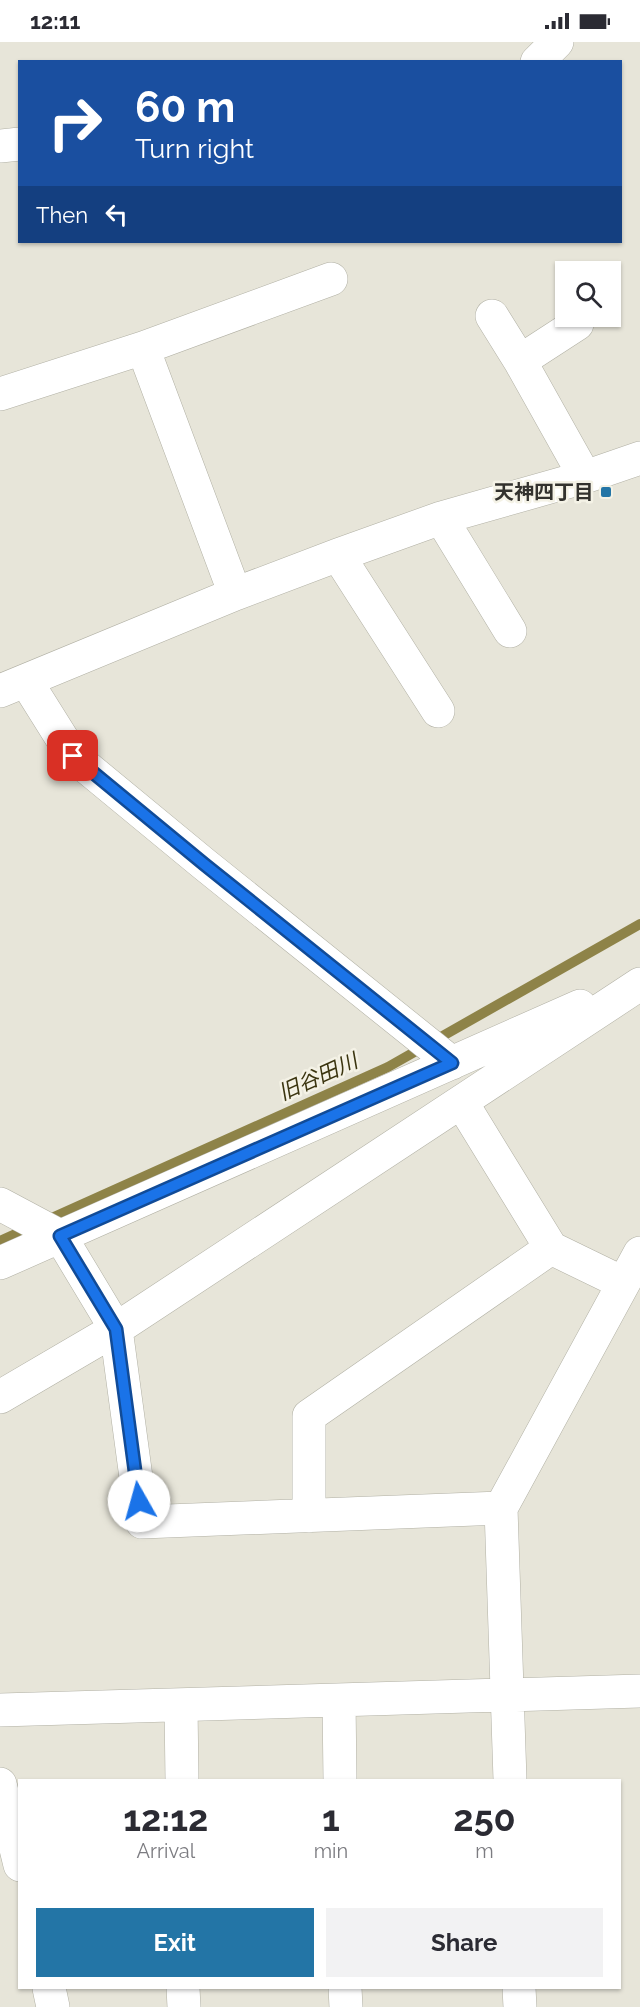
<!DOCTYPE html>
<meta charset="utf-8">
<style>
body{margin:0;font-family:Raleway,"Noto Sans JP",sans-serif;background:#f2f2f3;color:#2b2b33;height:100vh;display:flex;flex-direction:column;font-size:22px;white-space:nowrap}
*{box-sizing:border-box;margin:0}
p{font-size:20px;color:#7c7c81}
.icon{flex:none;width:33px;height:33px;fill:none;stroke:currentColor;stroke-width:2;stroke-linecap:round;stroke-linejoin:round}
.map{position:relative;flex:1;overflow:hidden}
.drawer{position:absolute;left:18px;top:1737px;width:603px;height:210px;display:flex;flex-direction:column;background:#fff;border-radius:0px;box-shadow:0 2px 4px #0004}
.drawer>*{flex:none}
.top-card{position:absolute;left:18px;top:18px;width:604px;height:183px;border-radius:0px;box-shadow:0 2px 4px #0004;background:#1a4fa0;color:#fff;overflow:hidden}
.buttons{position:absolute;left:555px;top:219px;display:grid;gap:12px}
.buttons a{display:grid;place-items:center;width:66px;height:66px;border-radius:0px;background:#fff;box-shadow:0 2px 4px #0004;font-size:30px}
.pin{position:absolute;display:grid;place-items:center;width:51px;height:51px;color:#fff;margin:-26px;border-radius:12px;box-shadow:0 3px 9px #0006}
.me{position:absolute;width:66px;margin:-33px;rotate:353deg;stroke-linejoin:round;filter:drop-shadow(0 0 4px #0008)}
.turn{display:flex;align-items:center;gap:21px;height:126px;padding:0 18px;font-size:27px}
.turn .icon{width:78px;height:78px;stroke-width:2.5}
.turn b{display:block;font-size:42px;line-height:51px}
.then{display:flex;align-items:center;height:57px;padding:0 18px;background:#0003;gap:12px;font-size:22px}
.eta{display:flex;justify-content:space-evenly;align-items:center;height:102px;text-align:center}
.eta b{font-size:36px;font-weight:700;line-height:42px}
.cta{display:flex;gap:12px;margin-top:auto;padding:12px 18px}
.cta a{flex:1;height:69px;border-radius:0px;background:#2375a6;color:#fff;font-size:24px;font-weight:700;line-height:69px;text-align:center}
.cta a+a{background:#f2f2f3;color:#2b2b33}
.status{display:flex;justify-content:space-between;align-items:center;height:42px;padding:0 30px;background:#fff;direction:ltr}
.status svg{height:16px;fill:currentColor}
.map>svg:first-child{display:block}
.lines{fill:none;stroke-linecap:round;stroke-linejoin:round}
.stream{stroke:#8e8348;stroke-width:10}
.minor-casing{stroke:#b1b0a4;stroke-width:34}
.minor{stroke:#fff;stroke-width:33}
.route-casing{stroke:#114b97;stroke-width:15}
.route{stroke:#1a73e8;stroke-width:10}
.poi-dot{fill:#2375a6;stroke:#f4f2e6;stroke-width:2}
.labels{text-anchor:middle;stroke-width:5;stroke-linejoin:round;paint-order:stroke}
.poi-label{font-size:20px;font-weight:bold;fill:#33322e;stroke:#f4f2e6;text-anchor:end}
.water-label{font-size:21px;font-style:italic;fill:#3b3510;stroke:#f4f2e6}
</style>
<div class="status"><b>12:11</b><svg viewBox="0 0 49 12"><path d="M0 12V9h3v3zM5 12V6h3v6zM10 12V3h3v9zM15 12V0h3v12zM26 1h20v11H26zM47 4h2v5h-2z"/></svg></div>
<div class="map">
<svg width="640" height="1965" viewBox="0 0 640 1965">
<rect width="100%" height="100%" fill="#e7e5d9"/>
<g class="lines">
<path class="stream" d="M45,1179L388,1025L640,882
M0,1199L31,1185"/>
<defs>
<path id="minor" d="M537,20L557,0
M0,104L20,102
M492,274L520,319L585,435
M143,306L331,237
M520,319L577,282
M0,352L143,306L235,552
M441,476L510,589
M338,513L438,669
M26,639L73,714L204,822L452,1021
M0,649L235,552L338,513L441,476L585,435L640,416
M462,1061L551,1206L623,1241
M0,1162L60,1194L116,1287L142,1480L501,1466
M0,1221L580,964
M0,1355L116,1287L640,942
M309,1474V1374L551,1206
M339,1658L340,1738
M181,1663L182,1738
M0,1668L640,1649
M510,1738L501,1466L640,1211
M0,1742L20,1823
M49,1946L53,1965
M183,1946L184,1965
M345,1946L346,1965
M519,1946L520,1965"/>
</defs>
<use href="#minor" class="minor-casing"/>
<use href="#minor" class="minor"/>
</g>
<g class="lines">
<defs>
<path id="route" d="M73,714L204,822L452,1021L60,1194L116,1287L139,1459"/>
</defs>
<use href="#route" class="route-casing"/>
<use href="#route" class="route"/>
</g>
<rect class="poi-dot" x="600" y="444" width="12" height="12" rx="3"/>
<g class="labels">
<g class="poi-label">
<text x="594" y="457">天神四丁目</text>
</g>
<g class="water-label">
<text transform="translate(318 1035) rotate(-24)" y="7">旧谷田川</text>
</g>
</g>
</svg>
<div class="buttons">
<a><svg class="icon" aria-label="search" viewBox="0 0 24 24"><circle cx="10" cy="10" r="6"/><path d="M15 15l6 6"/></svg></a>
</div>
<div class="pin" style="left:73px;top:714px;background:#d93025"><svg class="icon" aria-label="arrive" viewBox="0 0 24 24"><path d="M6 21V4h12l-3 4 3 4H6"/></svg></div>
<svg class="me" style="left:139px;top:1459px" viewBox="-20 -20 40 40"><circle r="19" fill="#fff"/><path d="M0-13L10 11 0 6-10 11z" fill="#1a73e8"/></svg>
<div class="top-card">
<div class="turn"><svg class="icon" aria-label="right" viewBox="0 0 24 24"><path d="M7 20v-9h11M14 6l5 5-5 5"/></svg><div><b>60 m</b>Turn right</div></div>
<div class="then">Then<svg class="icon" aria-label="left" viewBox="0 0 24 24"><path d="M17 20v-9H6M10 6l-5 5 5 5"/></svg></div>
</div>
<section class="drawer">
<div class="eta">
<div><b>12:12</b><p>Arrival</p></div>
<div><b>1</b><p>min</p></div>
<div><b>250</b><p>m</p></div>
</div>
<div class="cta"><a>Exit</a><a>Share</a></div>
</section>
</div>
